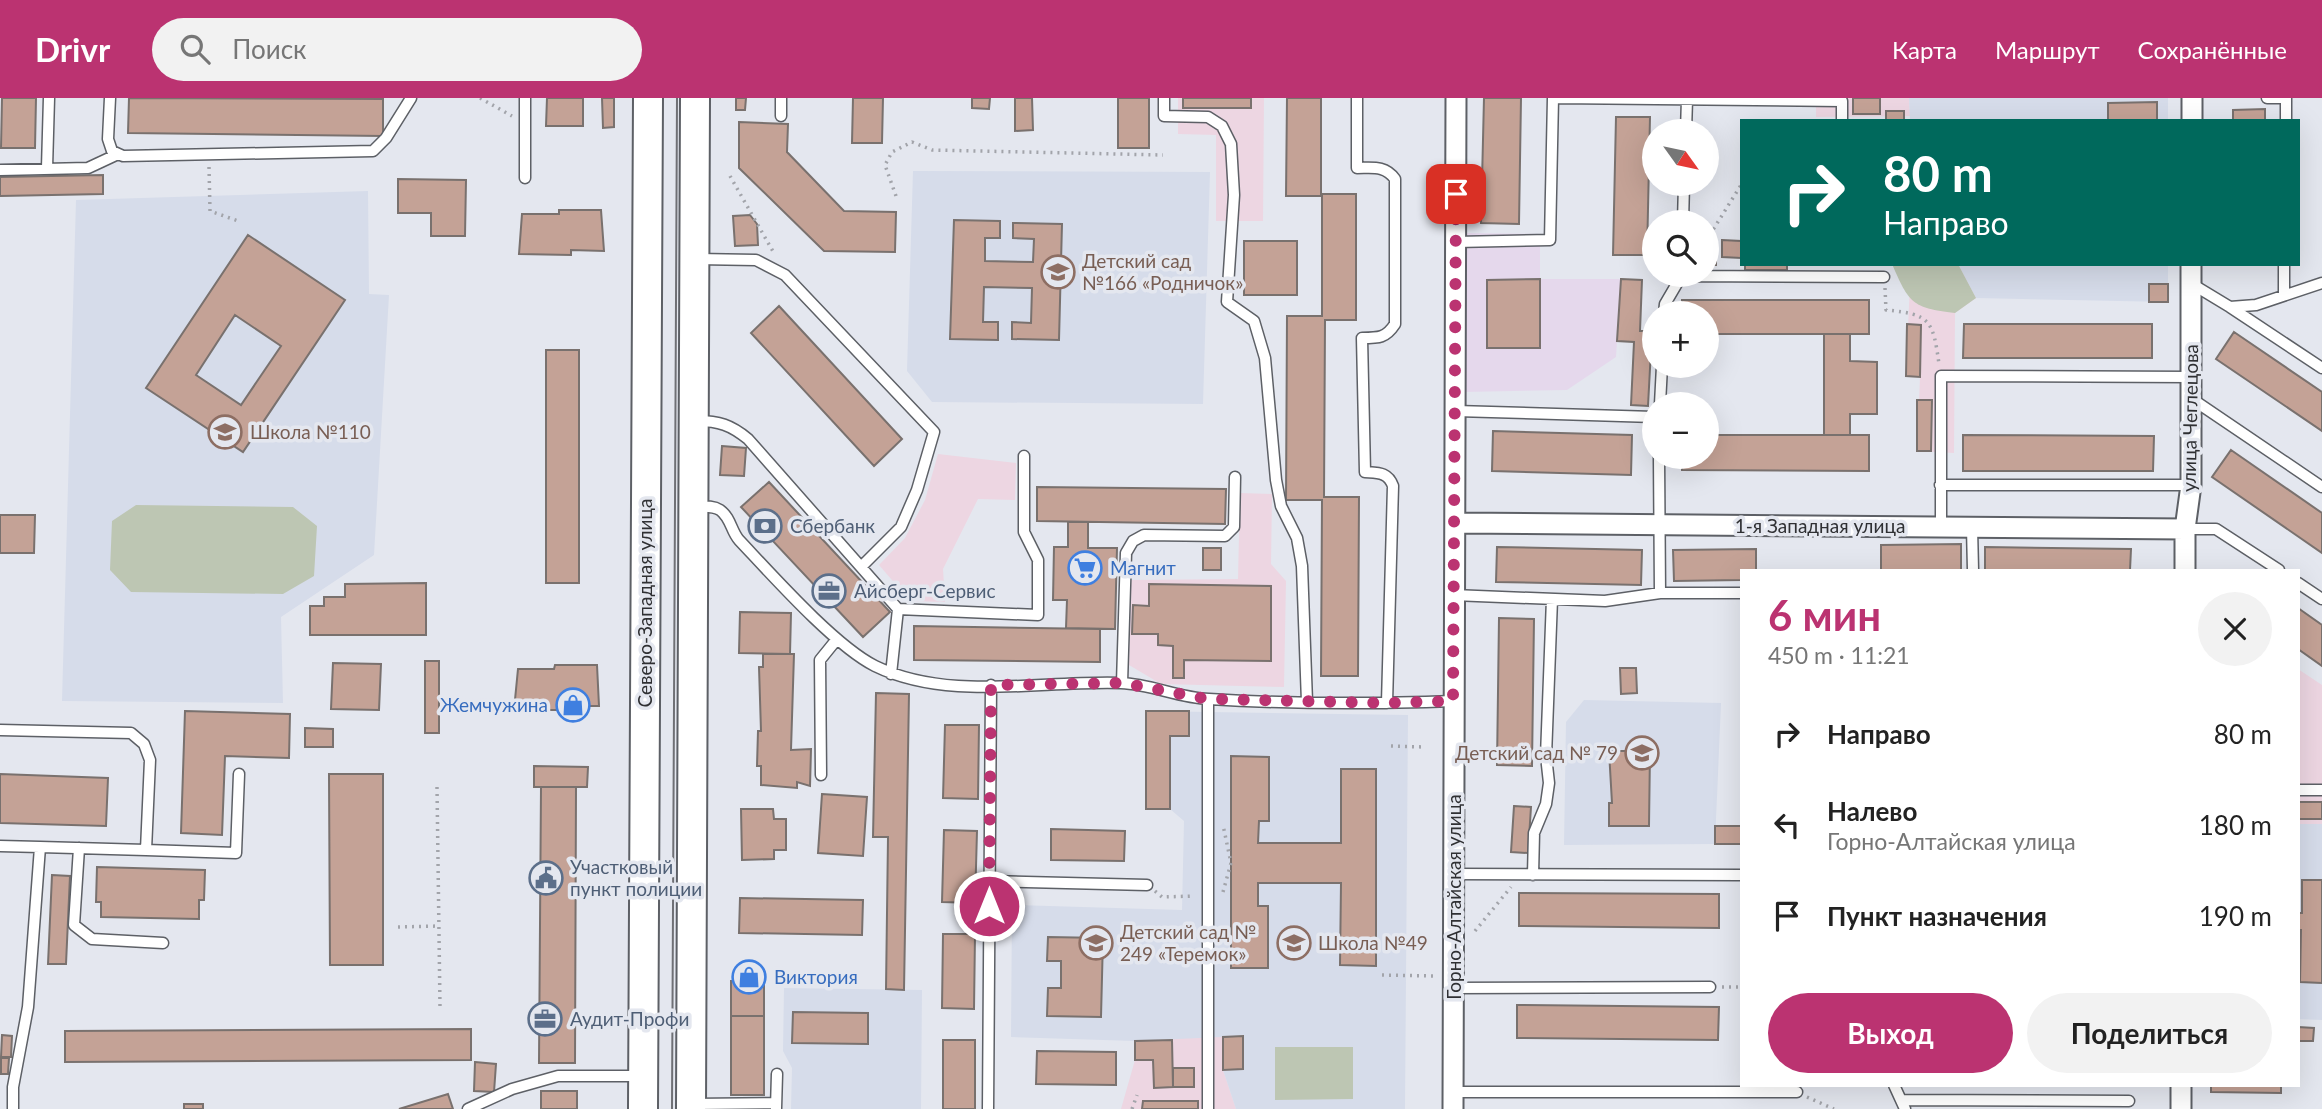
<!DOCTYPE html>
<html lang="ru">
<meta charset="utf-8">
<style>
body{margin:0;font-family:Lato,sans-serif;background:#f2f2f2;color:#222;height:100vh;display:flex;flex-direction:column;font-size:26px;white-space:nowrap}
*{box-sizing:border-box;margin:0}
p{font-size:23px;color:#767676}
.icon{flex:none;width:38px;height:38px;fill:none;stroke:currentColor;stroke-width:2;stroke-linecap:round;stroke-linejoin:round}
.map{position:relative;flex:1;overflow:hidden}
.side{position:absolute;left:1740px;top:471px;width:560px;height:518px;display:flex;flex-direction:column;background:#fff;border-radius:0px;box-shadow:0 7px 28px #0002}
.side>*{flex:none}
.hud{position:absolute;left:1740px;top:21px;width:560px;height:147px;border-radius:0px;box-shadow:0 7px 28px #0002;background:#00695c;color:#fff;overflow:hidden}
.needle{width:46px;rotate:123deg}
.buttons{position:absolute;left:1642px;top:21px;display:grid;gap:14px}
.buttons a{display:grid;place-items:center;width:77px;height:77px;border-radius:50%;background:#fff;box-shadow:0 7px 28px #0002;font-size:35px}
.pin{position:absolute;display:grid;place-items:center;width:60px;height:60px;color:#fff;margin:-30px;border-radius:14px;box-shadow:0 4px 10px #0006}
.me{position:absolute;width:77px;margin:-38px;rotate:0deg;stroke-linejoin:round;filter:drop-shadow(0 0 5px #0008)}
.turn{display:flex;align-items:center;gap:24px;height:147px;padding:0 28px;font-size:32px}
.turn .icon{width:91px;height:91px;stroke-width:2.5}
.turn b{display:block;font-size:49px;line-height:60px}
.round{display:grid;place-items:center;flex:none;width:74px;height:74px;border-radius:37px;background:#f2f2f2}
.headline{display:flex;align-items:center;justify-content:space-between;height:119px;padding:0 28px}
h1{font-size:42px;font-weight:700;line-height:52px;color:#bb3371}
.button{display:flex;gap:14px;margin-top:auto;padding:14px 28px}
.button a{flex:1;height:80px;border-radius:42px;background:#bb3371;color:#fff;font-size:28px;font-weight:700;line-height:80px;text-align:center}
.button a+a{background:#f2f2f2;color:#222}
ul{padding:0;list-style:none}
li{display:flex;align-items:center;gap:21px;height:91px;padding:0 28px}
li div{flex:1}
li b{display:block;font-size:26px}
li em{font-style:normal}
header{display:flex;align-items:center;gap:42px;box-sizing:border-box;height:98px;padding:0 35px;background:#bb3371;color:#fff}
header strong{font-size:33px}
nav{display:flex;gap:38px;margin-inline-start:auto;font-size:24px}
.search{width:490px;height:63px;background:#f2f2f2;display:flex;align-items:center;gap:18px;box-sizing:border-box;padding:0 24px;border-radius:38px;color:#767676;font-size:26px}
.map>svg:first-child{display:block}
.commercial{fill:#e5d8ec}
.industrial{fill:#edd6e2}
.built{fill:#d6dcea}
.green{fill:#bdc6b3}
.building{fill:#c4a296;stroke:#79716e;stroke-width:2;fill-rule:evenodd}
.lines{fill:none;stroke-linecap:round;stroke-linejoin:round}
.lane-casing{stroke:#5d6066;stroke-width:13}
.street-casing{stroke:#5d6066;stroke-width:23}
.secondary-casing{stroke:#5d6066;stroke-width:32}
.path{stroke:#a2a4aa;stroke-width:3.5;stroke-dasharray:2 5;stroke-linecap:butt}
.lane{stroke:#fff;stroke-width:10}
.street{stroke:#fff;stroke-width:19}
.secondary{stroke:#fff;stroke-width:28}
.tram{stroke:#6f7075;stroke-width:2}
.route{stroke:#bb3371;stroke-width:12;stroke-dasharray:0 21.6}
.labels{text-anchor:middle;stroke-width:7;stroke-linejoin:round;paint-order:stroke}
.education-label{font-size:19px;fill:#785e54;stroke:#e4e7ef;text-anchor:start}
.street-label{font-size:19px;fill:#2f3033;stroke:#e4e7ef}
.service-label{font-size:19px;fill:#4e5e75;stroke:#e4e7ef;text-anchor:start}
.shop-label{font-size:19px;fill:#366cbe;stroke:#e4e7ef;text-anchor:start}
</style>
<header>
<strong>Drivr</strong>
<div class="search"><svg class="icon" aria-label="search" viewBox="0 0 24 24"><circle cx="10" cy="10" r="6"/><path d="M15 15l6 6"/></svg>Поиск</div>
<nav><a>Карта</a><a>Маршрут</a><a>Сохранённые</a></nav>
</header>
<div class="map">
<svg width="2322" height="1011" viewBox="0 0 2322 1011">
<rect width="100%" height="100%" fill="#e4e7ef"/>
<path class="commercial" d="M1463,135L1540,136V181H1621L1616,259L1567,292L1463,294Z"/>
<path class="industrial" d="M1178,0H1264L1263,123H1216V37L1178,36Z
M1816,0H1909L1910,18L1816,19Z
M1904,166H1958L1976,200L1955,215L1954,355L1917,353L1920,279L1906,278L1910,184Z
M938,356L1016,365L1015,402L978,401L943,471L945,504L910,503L879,467L905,440L925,402Z
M1240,395L1272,396L1271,466L1286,483L1284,589L1161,586L1129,567L1131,482L1238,481Z
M2298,571L2322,587V726H2298Z
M1178,939H1223V972L1236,1011H1121L1135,962V943L1172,942Z"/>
<path class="built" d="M1909,0H2168V23H1910Z
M913,73L1210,74L1203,306L932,304L907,273Z
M368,93L369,196L389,197L374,457L281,519L283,605L62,603L76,102Z
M1958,166H2168V204L1976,200Z
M1584,602L1721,605L1715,746L1564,747L1566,624Z
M1146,613L1408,617L1405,1011H1236L1223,972L1243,971L1242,938L1135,943L1011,939L1012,807L1182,812L1184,723L1170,711H1146Z
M2298,726H2322V922L2298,921Z
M784,890L922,892L921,1011H791L792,970L783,953Z"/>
<path class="green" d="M1892,166H1958L1976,200L1955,215C1912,210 1909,205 1892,166Z
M136,407L293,409L317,428L314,478L283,496L131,494L110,472L112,423Z
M1275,949H1353V1001L1275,1002Z"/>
<path class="building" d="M2,0H36L35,50H1Z
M129,0L383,1V38L128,35Z
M547,0H583V28H546Z
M602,0H614V29L603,30Z
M736,0H746L745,12H736Z
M853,0H883L882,45H852Z
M972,0H990L989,11L972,10Z
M1015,0H1032L1033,32L1015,33Z
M1118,0H1149V50H1118Z
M1183,0H1251V10H1183Z
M1287,0H1321V96H1356V222H1325L1324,399H1359L1358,578H1321L1322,402H1286L1287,218H1322V98H1286Z
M1484,0H1521L1519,126L1481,125Z
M1853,0H1880V16H1853Z
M2157,4V22L2108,23V5Z
M2265,11V23H2233V12Z
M1886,13H1904V23H1886Z
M1616,19H1650L1647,157H1613Z
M739,24L788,26L787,54L844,113L896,114L895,154L824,153L739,70Z
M103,77V96L0,98V79Z
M398,81L466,82L465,138H431V115H398Z
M559,112H601L604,153L571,152V157L519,156L522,116H559Z
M750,117L757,126L758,147L735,148L733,118Z
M954,122L1000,123V140H985V163L1033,164L1034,141L1013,140V125L1062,126L1059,242L1012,241V224L1031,225L1032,190L984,189L983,224H998V242L950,241Z
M248,137L345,202L243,354L146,290ZM235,217L281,248L241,307L196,277Z
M1722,142L1741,143V160L1722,159Z
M1244,143H1297V197H1244Z
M1706,150H1716V167H1706Z
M1745,166H1787V172H1745Z
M1540,181V250H1487V182Z
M1621,181L1642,182L1640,233H1652L1648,308L1631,307L1634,244L1617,243Z
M2149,186H2168V204H2149Z
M1682,202H1869V236H1706V215H1682Z
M779,208L902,341L874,368L751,235Z
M1907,226L1921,227L1920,279L1906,278Z
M1964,226H2152V260H1963Z
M2234,234L2322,294V333L2216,261Z
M1824,236H1850V263L1877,264V316H1850V337H1824Z
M546,252H579V485H546Z
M1917,302H1932L1931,353H1917Z
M1493,333L1632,337L1631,377L1492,373Z
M1706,337H1869V373L1682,372V359H1706Z
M1963,337L2154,338L2153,373H1963Z
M722,348L746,350L744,378L720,377Z
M2231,352L2322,415V455L2212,379Z
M769,384L890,514L863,539L741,409Z
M1037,389L1226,391L1225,426L1037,423Z
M0,417H35L34,455H0Z
M1068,424H1088V450H1117L1115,531L1066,530L1067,502H1053L1054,449H1068Z
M1961,446V472H1881V447Z
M1497,449L1642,452L1641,487L1496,484Z
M1985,449L2131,451L2130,472H1985Z
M1203,450H1221V472H1203Z
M1756,451V472H1741V482L1674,483L1673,452Z
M426,485V537H310V508H324V499H345V486Z
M1149,486L1271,488V563L1184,562V580H1173V548L1158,547V536H1132L1133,507L1149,508Z
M2298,510L2322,527V568L2298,551Z
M740,514L791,515L790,556L739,555Z
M1499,520L1534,521L1532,668L1497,667Z
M914,528L1100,531V564L914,562Z
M763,556H794L791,652L811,651L810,688L797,684V690L761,687V668H757L758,633H761L759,569H763Z
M425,563H439V635H425Z
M333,565L381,566L379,612L331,611Z
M555,567H597L599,608H566V612H514L518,571H554Z
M1620,570H1636L1637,595L1621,596Z
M876,595L909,596L904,892L886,891L888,739H873Z
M185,613L290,616L289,660L225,658L222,737L181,735Z
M1146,613H1189V638H1170V711H1146Z
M945,627H979L978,701L943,700Z
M305,630L333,631V649H305Z
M1609,653H1650L1649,728H1609V705H1612Z
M1231,658L1269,659V723H1259L1258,745H1341V671H1376V868L1340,867L1341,785H1258V808H1268V870H1231Z
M534,668L588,669L587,689H534Z
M0,676L108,680L106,728L0,725Z
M329,676H383V867H330Z
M541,689H576L575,965H539Z
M822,696L867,699L863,758L818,755Z
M2298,704H2322V721H2298Z
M1514,708L1531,709L1528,755L1511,754Z
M741,711H773L774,721H786V752H774V761L742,762Z
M1715,728H1741V746H1715Z
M1051,731L1125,733L1124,763L1051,762Z
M944,732L977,733L975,805L942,804Z
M97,769L205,772L204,802H199V821L101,819V804H96Z
M52,777L70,778L66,866H48Z
M2302,782H2322V885L2300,884L2301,832H2298V815H2302Z
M1519,795L1719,796V830L1519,828Z
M740,800L863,802L862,837L739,835Z
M943,836H975L974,911L942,910Z
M1048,839L1103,840L1101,919L1047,918L1048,890H1061V863H1047Z
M742,872H764V918H731V883H742Z
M1517,907L1719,909L1718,942L1517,940Z
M793,914L868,915V946L792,945Z
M731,918H764V997H731Z
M2298,929L2314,930L2313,943H2298Z
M471,931V962L65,964V933Z
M2,937L12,938L11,959H1Z
M1243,938V971L1223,972V939Z
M943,942H975V1011H943Z
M1172,942L1173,989L1154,990L1153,962H1135V943Z
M1037,953L1116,954V987L1036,986Z
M1,960H9L8,976H1Z
M475,964L496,966L494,994L474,993Z
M1173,970H1194V989H1173Z
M2211,987H2281V995L2211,994Z
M541,993H577V1011H541Z
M448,996L453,1011H399Z
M1143,1003H1198V1011H1142Z
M184,1006H203V1011H184Z"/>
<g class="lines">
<defs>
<path id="lane" d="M110,0L108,41L112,53L123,58L373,53L386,40L411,0
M781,0V18
M1164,0V18L1208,19L1222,28L1231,46L1234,97L1227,204L1254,223L1265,260L1276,382L1281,408L1297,440L1302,468L1307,604
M1357,0V70C1372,70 1385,67 1395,81V226C1386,240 1379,240 1362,240L1365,374C1378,375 1388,374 1393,388L1387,605
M1557,0L1842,3V23
M2267,0H2286V23
M1686,33L1687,1
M47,70L49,0
M0,72L88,70L118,56
M525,80V0
M1683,124L1684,86
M1456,144L1550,142L1553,0
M697,161L756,162L785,177L934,334L917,392L901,429L861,469
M1682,178L1884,179
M2192,186L2230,209L2256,207L2322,185
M2284,197V166
M2230,209L2322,270
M1664,215L1665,206L1682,177
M2192,301L2322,389
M1660,306L1662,268
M1456,313L1654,319
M697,323C719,323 731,327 748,341L898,511
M1659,359L1660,495
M1940,387H2191
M694,409C703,409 712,407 720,412C731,420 731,433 739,442C772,477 835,548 875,568C949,604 1041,582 1121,585C1151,586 1179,600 1209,601C1290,606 1372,606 1453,603
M1941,429V278L2191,279
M1972,430L1973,472
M2185,431H2216L2279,472
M2298,485L2322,501
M1453,497L1605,503L1660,495H1741
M891,576L898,511L1038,517V462L1024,434V358
M1122,585L1126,455L1133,443L1144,437L1225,438L1234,429L1235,379
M0,632L131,635L144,646L150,662L146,752L40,749
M821,677L820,562L837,541
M2298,692H2322
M0,748L40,749L28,909L13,989V1011
M79,750L74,827L92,841L163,845
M146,752L236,755L239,676
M1454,776L1741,777
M1533,777L1534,735L1546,706L1549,685L1546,658L1552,501
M990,783L1147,787
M1454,890L1710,889
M1894,987L1905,1011
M1453,994H1797
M1901,1002L2129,1003
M693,1006L776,1005
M776,1010L777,976
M468,1011L512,991L558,978H640
M988,1011L991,587
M1208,1011V601"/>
<path id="street" d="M2192,23V0
M1455,425L2185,431
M2185,472V431L2191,387V166
M1453,1011L1456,0
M2181,1011V987"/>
<path id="secondary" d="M643,1011L648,0
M691,1011L695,0"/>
</defs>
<use href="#lane" class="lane-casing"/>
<use href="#street" class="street-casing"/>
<use href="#secondary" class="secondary-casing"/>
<path class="path" d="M480,0L512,18
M209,69L210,113L241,124
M730,78L775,157
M896,98L885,67L892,54L912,44L932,52L1163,57
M1706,143L1741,87
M1885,190L1886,212C1931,216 1933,223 1939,266
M1391,648L1424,649
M437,689L440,909
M1155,793L1162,799L1194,798
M1223,794L1231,765L1223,727
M398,829L439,828
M1475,833L1511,789
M1382,877L1437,878
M1722,889H1741
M1807,999L1834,1011
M1132,1011L1137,997"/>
<use href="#lane" class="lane"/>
<use href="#street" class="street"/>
<use href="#secondary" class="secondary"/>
<path class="tram" d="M672,1011L677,0"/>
</g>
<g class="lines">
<path class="route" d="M989,808L991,587L1122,585L1208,601L1387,605L1453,603L1456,96"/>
</g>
<defs>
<symbol id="school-ring" viewBox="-11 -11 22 22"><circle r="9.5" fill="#e4e7ef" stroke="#8d6e63" stroke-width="1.5"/><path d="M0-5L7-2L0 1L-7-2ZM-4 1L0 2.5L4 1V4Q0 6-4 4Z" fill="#8d6e63"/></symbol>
<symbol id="bank-ring" viewBox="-11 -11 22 22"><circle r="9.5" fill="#e4e7ef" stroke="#5c6f8a" stroke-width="1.5"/><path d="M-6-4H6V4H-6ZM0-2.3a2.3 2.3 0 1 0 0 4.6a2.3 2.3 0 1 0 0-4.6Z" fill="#5c6f8a"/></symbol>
<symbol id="supermarket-ring" viewBox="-11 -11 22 22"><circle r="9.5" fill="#e4e7ef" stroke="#3f7fe0" stroke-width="1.5"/><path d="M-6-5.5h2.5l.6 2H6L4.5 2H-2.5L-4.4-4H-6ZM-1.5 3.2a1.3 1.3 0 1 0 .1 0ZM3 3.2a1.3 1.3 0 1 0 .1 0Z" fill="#3f7fe0"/></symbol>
<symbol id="office-ring" viewBox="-11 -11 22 22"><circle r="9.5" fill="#e4e7ef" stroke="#5c6f8a" stroke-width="1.5"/><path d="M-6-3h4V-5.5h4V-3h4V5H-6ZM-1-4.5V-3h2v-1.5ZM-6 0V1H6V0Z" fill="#5c6f8a"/></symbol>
<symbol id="shop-ring" viewBox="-11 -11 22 22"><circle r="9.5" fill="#e4e7ef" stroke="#3f7fe0" stroke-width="1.5"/><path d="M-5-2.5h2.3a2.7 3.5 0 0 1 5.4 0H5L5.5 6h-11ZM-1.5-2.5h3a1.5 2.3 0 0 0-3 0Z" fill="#3f7fe0"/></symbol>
<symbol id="civic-ring" viewBox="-11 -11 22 22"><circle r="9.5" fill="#e4e7ef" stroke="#5c6f8a" stroke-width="1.5"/><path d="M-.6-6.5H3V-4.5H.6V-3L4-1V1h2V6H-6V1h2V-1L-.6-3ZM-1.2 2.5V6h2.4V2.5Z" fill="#5c6f8a"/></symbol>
</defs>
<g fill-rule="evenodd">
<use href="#school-ring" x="1039" y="155" width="38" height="38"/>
<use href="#school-ring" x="206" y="315" width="38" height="38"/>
<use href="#bank-ring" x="746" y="409" width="38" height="38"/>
<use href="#supermarket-ring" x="1066" y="451" width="38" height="38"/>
<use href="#office-ring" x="810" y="474" width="38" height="38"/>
<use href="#shop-ring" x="554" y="588" width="38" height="38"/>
<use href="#school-ring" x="1623" y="636" width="38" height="38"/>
<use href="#civic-ring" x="527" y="761" width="38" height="38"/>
<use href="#school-ring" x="1077" y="826" width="38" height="38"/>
<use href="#school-ring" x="1275" y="826" width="38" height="38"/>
<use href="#shop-ring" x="730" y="860" width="38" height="38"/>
<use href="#office-ring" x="526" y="902" width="38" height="38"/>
</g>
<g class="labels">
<g class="education-label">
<text x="1082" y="170">Детский сад<tspan x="1082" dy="22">№166 «Родничок»</tspan></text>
<text x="250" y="341">Школа №110</text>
<text x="1618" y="662" text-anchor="end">Детский сад № 79</text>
<text x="1120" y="841">Детский сад №<tspan x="1120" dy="22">249 «Теремок»</tspan></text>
<text x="1318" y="852">Школа №49</text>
</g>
<g class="street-label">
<text transform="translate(2190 320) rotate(-89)" y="7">улица Чеглецова</text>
<text x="1820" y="435">1-я Западная улица</text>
<text transform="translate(645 505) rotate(-90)" y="7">Северо-Западная улица</text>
<text transform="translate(1454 799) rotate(-90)" y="7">Горно-Алтайская улица</text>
</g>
<g class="service-label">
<text x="790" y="435">Сбербанк</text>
<text x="854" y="500">Айсберг-Сервис</text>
<text x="570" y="776">Участковый<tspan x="570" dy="22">пункт полиции</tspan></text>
<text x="570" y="928">Аудит-Профи</text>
</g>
<g class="shop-label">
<text x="1110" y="477">Магнит</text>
<text x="548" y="614" text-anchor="end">Жемчужина</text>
<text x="774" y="886">Виктория</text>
</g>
</g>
</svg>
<div class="buttons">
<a><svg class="needle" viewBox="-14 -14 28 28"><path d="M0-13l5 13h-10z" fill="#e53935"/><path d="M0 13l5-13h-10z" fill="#767676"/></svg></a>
<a><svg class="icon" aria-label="search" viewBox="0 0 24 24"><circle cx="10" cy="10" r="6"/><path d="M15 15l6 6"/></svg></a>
<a>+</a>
<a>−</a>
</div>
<div class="pin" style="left:1456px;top:96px;background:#d93025"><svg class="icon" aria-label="arrive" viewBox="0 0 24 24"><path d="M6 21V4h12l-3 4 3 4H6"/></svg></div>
<svg class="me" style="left:989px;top:808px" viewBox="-20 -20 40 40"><circle r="17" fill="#bb3371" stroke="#fff" stroke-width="3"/><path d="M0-11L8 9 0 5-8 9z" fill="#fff"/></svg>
<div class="hud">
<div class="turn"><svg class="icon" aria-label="right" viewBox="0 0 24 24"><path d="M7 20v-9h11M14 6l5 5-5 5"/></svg><div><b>80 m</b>Направо</div></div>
</div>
<section class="side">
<div class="headline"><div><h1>6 мин</h1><p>450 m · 11:21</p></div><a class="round"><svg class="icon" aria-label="close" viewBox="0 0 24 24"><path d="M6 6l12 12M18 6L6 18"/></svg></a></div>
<ul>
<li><svg class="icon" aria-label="right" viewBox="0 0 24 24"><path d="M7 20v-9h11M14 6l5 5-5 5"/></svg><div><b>Направо</b></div><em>80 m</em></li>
<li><svg class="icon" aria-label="left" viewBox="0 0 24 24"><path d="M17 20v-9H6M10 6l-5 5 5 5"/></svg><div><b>Налево</b><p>Горно-Алтайская улица</p></div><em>180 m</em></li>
<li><svg class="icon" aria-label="arrive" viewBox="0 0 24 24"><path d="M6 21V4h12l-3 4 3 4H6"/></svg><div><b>Пункт назначения</b></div><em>190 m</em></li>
</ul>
<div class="button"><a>Выход</a><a>Поделиться</a></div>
</section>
</div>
